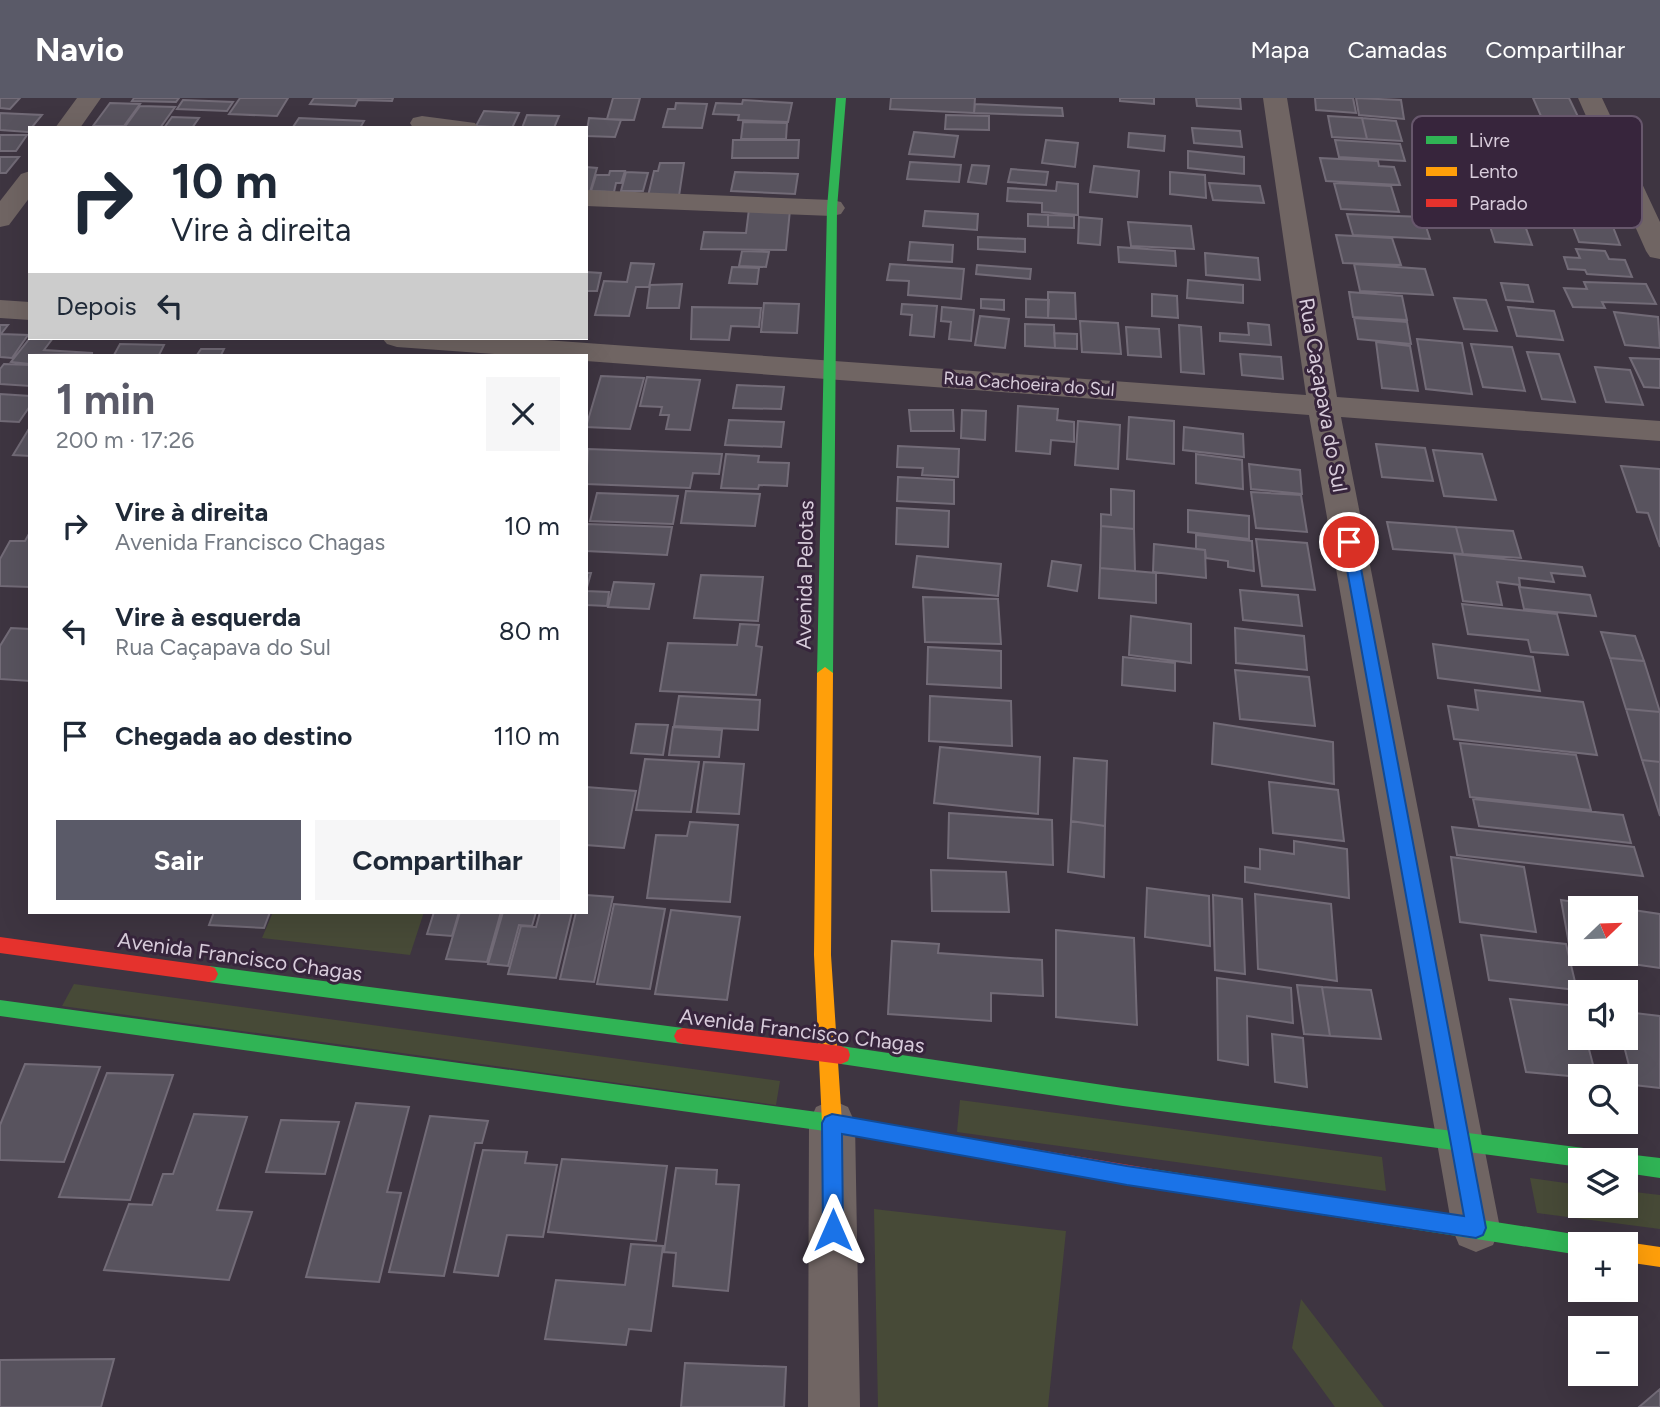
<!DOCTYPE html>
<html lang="pt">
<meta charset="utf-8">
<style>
body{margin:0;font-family:Figtree,sans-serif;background:#f6f6f7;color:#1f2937;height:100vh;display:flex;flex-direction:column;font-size:26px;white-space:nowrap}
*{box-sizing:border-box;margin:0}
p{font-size:23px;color:#747a83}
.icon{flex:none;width:38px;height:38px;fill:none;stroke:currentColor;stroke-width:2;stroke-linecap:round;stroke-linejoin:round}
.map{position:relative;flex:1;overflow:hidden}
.side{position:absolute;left:28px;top:256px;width:560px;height:560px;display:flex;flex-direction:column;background:#fff;border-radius:0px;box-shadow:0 7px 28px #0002}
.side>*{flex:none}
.top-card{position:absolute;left:28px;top:28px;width:560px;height:214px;border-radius:0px;box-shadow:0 7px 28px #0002;background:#fff;color:#1f2937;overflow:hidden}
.needle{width:46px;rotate:67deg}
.buttons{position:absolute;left:1568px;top:798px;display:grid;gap:14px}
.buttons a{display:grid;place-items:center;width:70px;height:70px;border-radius:0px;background:#fff;box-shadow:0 7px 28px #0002;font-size:35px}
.pin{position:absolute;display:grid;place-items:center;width:60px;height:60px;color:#fff;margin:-30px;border:4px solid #fff;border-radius:50%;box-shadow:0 2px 7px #0007}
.me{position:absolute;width:77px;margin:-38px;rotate:0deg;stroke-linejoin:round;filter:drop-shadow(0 0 5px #0008)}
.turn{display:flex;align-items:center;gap:24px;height:147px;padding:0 28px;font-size:32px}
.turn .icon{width:91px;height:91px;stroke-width:2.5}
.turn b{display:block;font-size:49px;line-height:60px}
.then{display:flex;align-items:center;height:66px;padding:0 28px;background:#0003;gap:14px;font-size:26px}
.round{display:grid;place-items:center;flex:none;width:74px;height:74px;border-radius:0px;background:#f6f6f7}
.summary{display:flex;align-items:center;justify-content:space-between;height:119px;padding:0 28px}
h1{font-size:42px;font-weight:700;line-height:52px;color:#5a5a68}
.primary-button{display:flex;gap:14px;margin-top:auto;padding:14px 28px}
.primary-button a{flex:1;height:80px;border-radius:0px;background:#5a5a68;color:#fff;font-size:28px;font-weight:700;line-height:80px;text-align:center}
.primary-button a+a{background:#f6f6f7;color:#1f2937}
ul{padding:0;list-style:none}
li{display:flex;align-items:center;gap:21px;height:105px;padding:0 28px}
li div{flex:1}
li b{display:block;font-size:26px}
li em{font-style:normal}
header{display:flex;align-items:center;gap:42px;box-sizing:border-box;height:98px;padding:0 35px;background:#5a5a68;color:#fff}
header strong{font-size:33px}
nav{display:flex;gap:38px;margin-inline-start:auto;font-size:24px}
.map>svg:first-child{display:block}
.green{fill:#474a37}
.building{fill:#58535e;stroke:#726b77;stroke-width:2}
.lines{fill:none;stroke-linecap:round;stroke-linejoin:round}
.street{fill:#706563;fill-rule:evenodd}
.fast{fill:#30b455;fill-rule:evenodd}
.slow{fill:#ff9f0a;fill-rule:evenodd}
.jam{fill:#e5322d;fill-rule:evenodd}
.route{fill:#1a73e8;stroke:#114b97;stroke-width:2}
.labels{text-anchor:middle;stroke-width:6;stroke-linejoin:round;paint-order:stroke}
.far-street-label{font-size:18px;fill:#d8ccdb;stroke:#37253c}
.street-label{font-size:21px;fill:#d8ccdb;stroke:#37253c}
.key{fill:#37253c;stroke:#67576c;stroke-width:2}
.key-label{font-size:19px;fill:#d8ccdb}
</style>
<header>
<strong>Navio</strong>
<nav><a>Mapa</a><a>Camadas</a><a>Compartilhar</a></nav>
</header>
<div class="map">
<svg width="1660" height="1309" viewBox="0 0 1660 1309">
<rect width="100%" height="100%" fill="#3e3541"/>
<path class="green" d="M273,814H424L410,857L262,840Z
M74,886L780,983L776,1007L62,908Z
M960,1002L1382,1059L1386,1093L957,1034Z
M1530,1080L1580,1087V1108H1626V1093L1660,1097V1131L1537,1115Z
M874,1111L1066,1133L1048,1309H878Z
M1301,1201L1384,1309H1335L1292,1250Z"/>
<path class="building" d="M0,0H20L10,11L0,10Z
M134,0H179L176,4L132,3Z
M240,0H288L277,18L229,16Z
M314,0H393L392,3L358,2L355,8L310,6Z
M613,0H640L634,22L607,21Z
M891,0H975L974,15L890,11Z
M1120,0H1154V6L1120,3Z
M1196,0H1240L1241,11L1197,8Z
M1315,0H1353L1356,15L1316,12Z
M1356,0L1401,2L1404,21L1359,17Z
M1533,0H1569L1582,27L1544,25Z
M183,2L233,4L227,13L177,11Z
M743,2L792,5L788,24L738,22L739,17L713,16L716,5L742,6Z
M110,5L140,6L124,28H93Z
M676,5L707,6L702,30L663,29L668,11H675Z
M975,6L1062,10L1063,18L974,15Z
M140,8L175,9L160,30H124Z
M484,13L519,15L512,30L476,28Z
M0,15L42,17L28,34L0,32Z
M527,17L559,18L554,30H522Z
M946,17L989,18V32L945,31Z
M1328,18L1362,20L1367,41L1332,39Z
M172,19L199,20L192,30H164Z
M299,20L364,23L360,30L293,29Z
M589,20L621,22L615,39L586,38Z
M1362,20L1396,23L1402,43L1367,41Z
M743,24L787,25L786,41H741Z
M1192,30L1240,33L1242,49L1194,45Z
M914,34L958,38L954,59L909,56Z
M1129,35L1165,38L1164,53L1128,49Z
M0,37H27L16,53H0Z
M733,42H799L798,60H732Z
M1046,42L1078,45L1075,69L1042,65Z
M1335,42L1400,46L1405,63L1339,59Z
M1188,53L1244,59V76L1188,70Z
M0,59H19L6,75H0Z
M1320,60L1378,63L1379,68L1394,69L1400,87L1326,83Z
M910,64L961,67L959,84L907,81Z
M660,65H684L679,98H648L654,73H658Z
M972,67L989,68L986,86L968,84Z
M1094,68L1139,73L1137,99L1090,94Z
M586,69L597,70L590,94H586Z
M1011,71L1048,74L1046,87L1008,84Z
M610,73H625L621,85H616L614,94L591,93L596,77H609Z
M626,74L648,75L643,93H621Z
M735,74L798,76L795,96L731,93Z
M1170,74L1205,77L1206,100L1170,96Z
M1057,84L1078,86V117L1042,114V105L1007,103L1008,90L1056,93Z
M1209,85L1260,88L1264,105L1213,102Z
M1334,85L1391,88L1399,114L1341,111Z
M749,111L790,112L786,152L701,151L704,134L746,135Z
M925,113L978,116L977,132L923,128Z
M1028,116L1048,117V129L1028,128Z
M1347,116L1423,119L1430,141L1353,137Z
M1048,117L1074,118V130L1048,129Z
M1079,119L1102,121L1100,147L1078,145Z
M1487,119L1523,122L1532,147L1495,144Z
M1128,124L1191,128L1194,151L1131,148Z
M1572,126L1613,129L1620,147L1579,144Z
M1336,137L1392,140L1401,167L1343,165Z
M978,139L1025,141V154L978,151Z
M910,144L953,147L952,164L908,162Z
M1118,149L1175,153L1176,168L1119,164Z
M1576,151L1605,153L1609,161L1625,162L1632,179L1587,176L1585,172L1568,171L1564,159L1580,160Z
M742,153L769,154L766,169L739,168Z
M1205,155L1258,160L1260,182L1206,177Z
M631,165L654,166L649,189H636L629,218L595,217L604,183L627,184Z
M890,166L964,171L961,201L908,197L909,183L887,182Z
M1354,166L1425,171L1433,197L1360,193Z
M977,167L1031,171L1030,181L976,176Z
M732,169L759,170L757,186L729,185Z
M586,174L601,175L597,193H586Z
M1188,182L1243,187V205L1187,200Z
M1584,184L1646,186L1656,206L1602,204L1605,210L1573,209L1564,190L1587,191Z
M1501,185L1528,187L1533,204L1506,202Z
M682,186L679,210H647L650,187Z
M1048,194L1075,195L1076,221L1048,220Z
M1349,194L1402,198L1407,222L1353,219Z
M1152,196L1177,198L1178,220L1152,218Z
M1454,200L1486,202L1497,233L1464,231Z
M981,201L1004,202V212L981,210Z
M1026,201L1049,202L1048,220L1026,219Z
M764,205L799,206L797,235L761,234Z
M902,206L937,208L934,239L910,237L912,217L901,216Z
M692,209L761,210L759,229L731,228L729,242L691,241Z
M942,209L974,212L971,243L949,241L951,224L941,223Z
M1508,209L1554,213L1563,242L1517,238Z
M1614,214L1658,219L1660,250L1625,247Z
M980,218L1009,221L1005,250L975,247Z
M1354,220L1407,224L1411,246L1358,241Z
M1080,223L1118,225L1121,256L1082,254Z
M1248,225L1269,227L1271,247L1220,243V235L1249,237Z
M1025,226L1054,227L1055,250L1025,248Z
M0,227H8L1,236L28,237L12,260L0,259Z
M1179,227L1201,229L1204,276L1181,274Z
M1126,229L1159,231L1161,259L1128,257Z
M1054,235L1077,236V251L1055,250Z
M30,240H53L44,252L93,255L30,257V266L11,264Z
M1417,241L1462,245L1472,296L1426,291Z
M1376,244L1410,248L1418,293L1382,290Z
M120,246L164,247L159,257H114Z
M1471,246L1512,249L1525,293L1483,289Z
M201,251H224L221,257H197Z
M1527,254L1559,256L1575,304L1542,301Z
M1240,256L1281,259L1283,281L1242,277Z
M1630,260L1660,261V290L1644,289Z
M4,266L30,267V288L0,286V271Z
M1595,269L1630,272L1643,307L1606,304Z
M601,278L644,280L630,331L586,329Z
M647,279L700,282L690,332L666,331L669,317H660L662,309L640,308Z
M737,287L784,289L781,311L733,310Z
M0,296L30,298V308L19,324L0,323Z
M1018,308L1058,311L1057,322L1074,324V344L1051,342L1050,356L1016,353Z
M909,312H953L954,333H911Z
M962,312L986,313L985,342L961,340Z
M1129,319L1174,323V366L1127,361Z
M729,322L784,324L781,349L725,347Z
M1078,323L1120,327L1118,371L1075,367Z
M30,329V358L13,357Z
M1184,329L1243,336L1244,359L1183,352Z
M1376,346L1425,350L1433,383L1382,379Z
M898,348L959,351L958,379L922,377L923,370L897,369Z
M588,351L722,356L719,376L693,375L690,390L586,386Z
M1433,352L1482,356L1496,402L1444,398Z
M726,356L759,358L758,364L789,365L787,388L759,387L758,391L721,390Z
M1196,356L1242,362L1243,391L1196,385Z
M1249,366L1300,372L1302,396L1251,391Z
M1621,368L1660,371V449L1648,415L1637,414Z
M898,379L954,382V406L897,403Z
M1111,391L1134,393V431L1101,428V416L1111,417Z
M686,393L760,396L755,428L681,425Z
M1251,394L1301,397L1307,434L1256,430Z
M597,395L678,398L673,426L590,423Z
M897,410L949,413L948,449L896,446Z
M1188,412L1249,418V441L1188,434Z
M1387,424L1456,429L1463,456L1393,451Z
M586,426L672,429L667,457L586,453Z
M1101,428L1134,431L1135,473L1100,470Z
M1456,429L1513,433L1521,460L1463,456Z
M30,434V489L0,488V461L10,443H25Z
M1196,437L1252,443L1254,473L1228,469V463L1206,460L1205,452L1196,451Z
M1256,441L1307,445L1315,492L1262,488Z
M1154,446L1205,452L1206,480L1153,474Z
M1454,456L1582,469L1585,478L1551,475L1554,484L1519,480L1520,487L1497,484L1502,507L1463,503Z
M917,458L1001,466L998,498L913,489Z
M1052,463L1081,467L1077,493L1048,488Z
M1100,470L1156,475V505L1099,500Z
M586,475H591L586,493L609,494L607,508L586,507Z
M701,477L763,479L758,523L694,520Z
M614,484L654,486L649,511L608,509Z
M1519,489L1590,497L1596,518L1524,511Z
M1240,492L1298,497L1302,528L1243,522Z
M923,499L998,501L1001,546L925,544Z
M1462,506L1557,516L1568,557L1531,554L1528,542L1468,536Z
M1131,518L1191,526V565L1129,557Z
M740,526L759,527L756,548L762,549L756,597L660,593L668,545L737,547Z
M11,530L30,531V583L0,581V548Z
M1235,530L1304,538L1307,572L1236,565Z
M1601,534L1635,538L1644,563L1610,560Z
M1433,546L1533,559L1540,593L1438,580Z
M928,549L1001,553V590L927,586Z
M1123,559L1175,565V593L1122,587Z
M1610,560L1644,563L1660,614L1626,611Z
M1235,572L1309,579L1315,628L1240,621Z
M1475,592L1583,604L1597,657L1454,641L1448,608L1478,612Z
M679,598L760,602L758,632L674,628Z
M930,598L1011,603L1012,648L929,643Z
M1626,611L1660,614V664L1642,662Z
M1214,625L1333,644L1334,686L1212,666Z
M636,626L668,627L663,657L631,655Z
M673,629L722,632L719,659L669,657Z
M1460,645L1576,657L1591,712L1470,699Z
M940,649L1040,659L1038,716L934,705Z
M1074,660L1107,663L1105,728L1071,723Z
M645,661L699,664L691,714L636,712Z
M1642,662L1660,664V718Z
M704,664L744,666L739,716L697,714Z
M1269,684L1338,692L1344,743L1273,735Z
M586,689L636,693L624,750L586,747Z
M1473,701L1623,717L1631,745L1479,728Z
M949,715L1052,722L1053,767L948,760Z
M1071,723L1105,728L1104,779L1068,774Z
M690,724L738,727L730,804L647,800L656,737L687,738Z
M1452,729L1634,749L1643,778L1457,757Z
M1294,743L1347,751L1349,800L1245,784V769L1260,771V751L1294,756Z
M1451,759L1524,769L1536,834L1460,824Z
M931,772L1006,774L1009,814L932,813Z
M1147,790L1209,798L1210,848L1145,839Z
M1255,796L1331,806L1337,883L1258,871Z
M586,797L613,799L594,884L560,881L576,814H586Z
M1213,797L1242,801L1245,876L1215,872Z
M1561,802L1617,810H1580V856H1626V811L1660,816V870L1571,857Z
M614,806L665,811L650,891L597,886Z
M671,812L740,819L727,902L655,896Z
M214,814H270L264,830L209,827Z
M434,814H459L452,838L427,836Z
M460,814H501L487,864L446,861Z
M503,814H536L532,828L519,827L508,868L488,866Z
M540,814H572L556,880L508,876L521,828L536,829Z
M1056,832L1134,840L1137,927L1056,919Z
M1481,837L1566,846L1577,892L1489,882Z
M892,843L939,846L938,855L1042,862L1043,898L991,895V923L888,916Z
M1217,880L1291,890L1293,925L1247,918L1248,967L1218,962Z
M1297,887L1322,889L1330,938L1304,936Z
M1322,889L1371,892L1381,941L1330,938Z
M1510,901L1578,908L1580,940H1586L1596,978L1580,979L1526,974Z
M1626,914L1660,918V990L1634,987L1622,940H1626Z
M1272,936L1303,940L1307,989L1275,984Z
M25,966L100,969L64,1064L0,1062V1027Z
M107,975L173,977L130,1102L59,1099Z
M356,1005L409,1009L387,1094L401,1095L379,1184L306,1179Z
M194,1016L247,1019L217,1112L252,1114L229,1182L104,1172L129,1106L152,1107L163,1076H173Z
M430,1018L488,1023L482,1045H475L444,1178L389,1174Z
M281,1022L339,1024L325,1076L266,1074Z
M483,1052L527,1054L525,1065L557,1067L543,1139L507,1137L498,1178L454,1174Z
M562,1061L667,1068L656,1143L548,1134Z
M676,1070L717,1072L716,1086L739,1087L728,1193L673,1188L676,1155L664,1154Z
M631,1146L663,1148L651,1233L629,1231L626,1247L545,1241L556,1182L625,1187Z
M114,1261L101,1309H0V1262Z
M685,1265L786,1269L784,1309H681Z
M1660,1291V1309H1639Z"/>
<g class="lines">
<path class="street" d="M77,0H101L80,30H55Z
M1263,0H1287L1337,299L1660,323V343L1341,319L1500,1130L1493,1147L1476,1154L1459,1147L1452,1130L1309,317L586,263V257H508L397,249L387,246L382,240H517L1306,297Z
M1578,0H1602L1660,124V161L1650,159L1646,153Z
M422,18L475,25L478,30H413L410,25L413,20Z
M30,73V99L9,127L0,129V103L21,76Z
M586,92L832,102L841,104L845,110L841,116L832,118L586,108Z
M0,202L30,204V222L0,220Z
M832,1002L848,1009L855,1025L860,1309H808L809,1025L816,1009Z"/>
<path class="fast" d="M836,0H846L837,110L833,575L825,581L817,575L827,110Z
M209,868L683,930L689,932L692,938L689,944L683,946L209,884L203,882L200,876L203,870Z
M0,902L832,1016L951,1037L958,1039L961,1046L958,1053L951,1055L832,1034L0,918Z
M841,948L1123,990L1599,1052L1606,1055L1609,1062H1580V1069L1123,1008L841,966L834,963L832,957L834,951Z
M1626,1056L1660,1060V1080L1626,1075V1062H1618Z
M1153,1071L1580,1137L1587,1140L1590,1146H1580V1157L1153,1091L1146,1088L1143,1081L1146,1074Z"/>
<path class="slow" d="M825,569L833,575L831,857L842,1025L839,1032L832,1034L825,1032L822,1025L814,857L817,575Z
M1626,1144L1660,1149V1169L1626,1164V1146H1620Z"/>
<path class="jam" d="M0,839L209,868L215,870L218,876L215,882L209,884L0,855Z
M683,930L841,948L848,951L850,957L848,963L841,966L683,946L677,944L674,938L677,932Z
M951,1037L1153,1071L1160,1074L1163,1081L1160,1088L1153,1091L951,1055L944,1053L941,1046L944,1039Z"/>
</g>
<path class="route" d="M1349,439L1356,444L1486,1130L1483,1137L1476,1140L1127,1087L842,1036L843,1132L840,1139L833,1142L826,1139L823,1132L822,1025L825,1019L832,1016L1127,1068L1464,1118L1342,444Z"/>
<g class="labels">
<g class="far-street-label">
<text transform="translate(1029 286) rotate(4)" y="6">Rua Cachoeira do Sul</text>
</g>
<g class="street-label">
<text transform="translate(1323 297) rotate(80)" y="7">Rua Caçapava do Sul</text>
<text transform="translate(805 477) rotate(-89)" y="7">Avenida Pelotas</text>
<text transform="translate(240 859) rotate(8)" y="7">Avenida Francisco Chagas</text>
<text transform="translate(802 933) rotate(7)" y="7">Avenida Francisco Chagas</text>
</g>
</g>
<rect x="1412" y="18" width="230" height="112" rx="10" class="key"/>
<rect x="1426" y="38" width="31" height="8" fill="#30b455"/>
<rect x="1426" y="69" width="31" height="9" fill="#ff9f0a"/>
<rect x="1426" y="101" width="31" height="8" fill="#e5322d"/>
<g class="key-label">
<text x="1469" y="49">Livre</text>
<text x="1469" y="80">Lento</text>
<text x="1469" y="112">Parado</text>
</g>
</svg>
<div class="buttons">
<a><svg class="needle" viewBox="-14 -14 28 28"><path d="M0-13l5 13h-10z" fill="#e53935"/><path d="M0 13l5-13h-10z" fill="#747a83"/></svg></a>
<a><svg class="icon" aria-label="sound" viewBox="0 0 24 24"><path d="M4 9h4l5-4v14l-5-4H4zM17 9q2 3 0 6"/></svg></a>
<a><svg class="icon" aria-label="search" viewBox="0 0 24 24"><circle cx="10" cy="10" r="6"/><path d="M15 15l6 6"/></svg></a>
<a><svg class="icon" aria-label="layers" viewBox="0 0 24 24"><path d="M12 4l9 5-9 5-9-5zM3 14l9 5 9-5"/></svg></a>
<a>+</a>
<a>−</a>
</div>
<div class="pin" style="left:1349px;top:444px;background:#d93025"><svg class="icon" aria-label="arrive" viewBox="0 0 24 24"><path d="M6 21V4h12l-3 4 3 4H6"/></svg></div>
<svg class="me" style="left:833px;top:1132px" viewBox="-20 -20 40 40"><path d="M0-17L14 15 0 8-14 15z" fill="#1a73e8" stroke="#fff" stroke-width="4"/></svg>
<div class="top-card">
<div class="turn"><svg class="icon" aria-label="right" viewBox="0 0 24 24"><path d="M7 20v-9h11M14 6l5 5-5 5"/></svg><div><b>10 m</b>Vire à direita</div></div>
<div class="then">Depois<svg class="icon" aria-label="left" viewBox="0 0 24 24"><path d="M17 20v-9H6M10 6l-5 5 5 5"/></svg></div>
</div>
<section class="side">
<div class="summary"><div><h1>1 min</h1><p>200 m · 17:26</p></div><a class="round"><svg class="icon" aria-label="close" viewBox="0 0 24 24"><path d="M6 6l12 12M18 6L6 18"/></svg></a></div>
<ul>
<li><svg class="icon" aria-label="right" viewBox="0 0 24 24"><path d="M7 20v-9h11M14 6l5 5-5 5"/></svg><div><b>Vire à direita</b><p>Avenida Francisco Chagas</p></div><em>10 m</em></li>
<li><svg class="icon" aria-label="left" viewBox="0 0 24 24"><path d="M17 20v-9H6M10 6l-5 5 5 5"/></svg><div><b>Vire à esquerda</b><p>Rua Caçapava do Sul</p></div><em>80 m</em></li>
<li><svg class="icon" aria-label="arrive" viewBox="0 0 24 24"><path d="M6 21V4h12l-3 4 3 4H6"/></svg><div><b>Chegada ao destino</b></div><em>110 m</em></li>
</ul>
<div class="primary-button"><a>Sair</a><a>Compartilhar</a></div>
</section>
</div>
